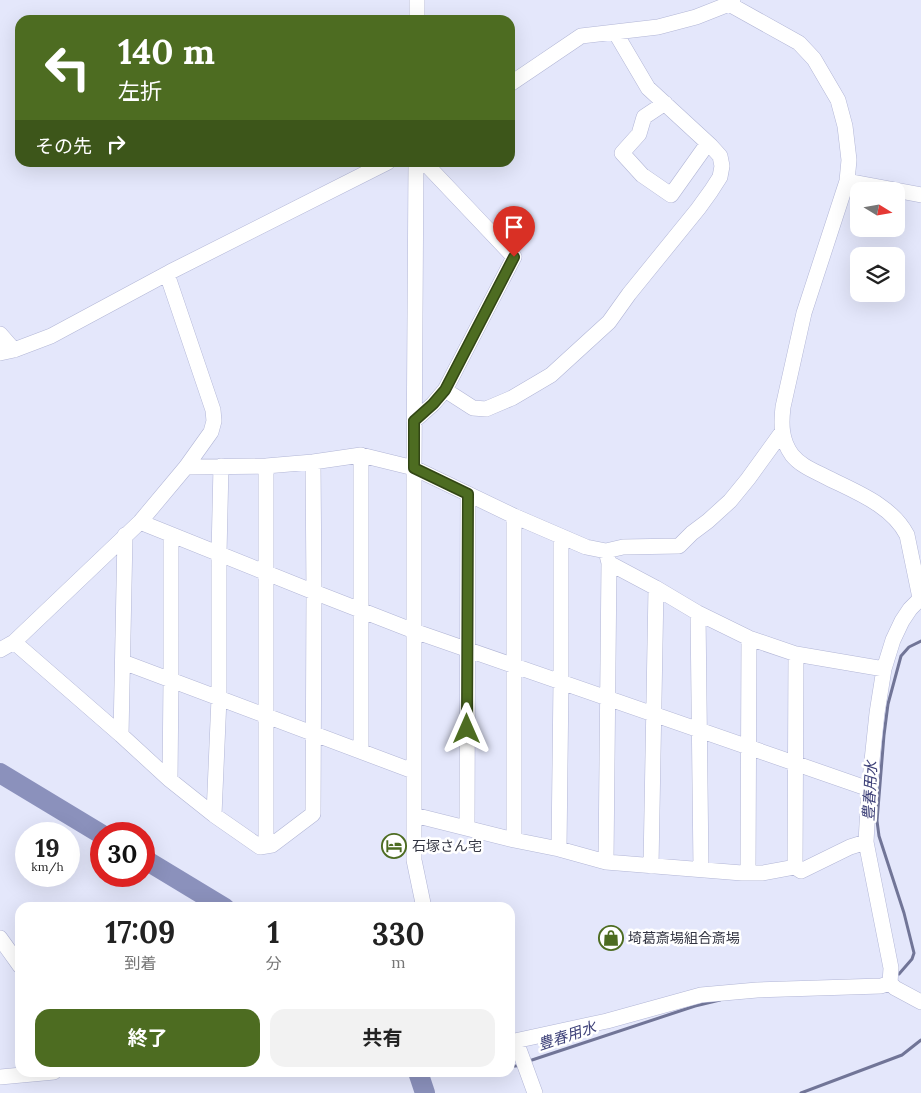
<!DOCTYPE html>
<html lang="ja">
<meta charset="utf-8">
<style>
body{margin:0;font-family:Lora,"Noto Sans JP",serif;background:#f2f2f2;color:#222;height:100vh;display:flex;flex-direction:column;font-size:19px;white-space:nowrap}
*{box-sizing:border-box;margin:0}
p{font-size:16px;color:#767676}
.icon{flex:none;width:28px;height:28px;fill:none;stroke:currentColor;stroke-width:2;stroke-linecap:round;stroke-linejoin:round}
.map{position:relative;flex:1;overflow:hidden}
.panel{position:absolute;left:15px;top:902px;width:500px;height:175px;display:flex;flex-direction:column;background:#fff;border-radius:15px;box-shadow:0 5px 20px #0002}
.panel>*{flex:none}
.guide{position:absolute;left:15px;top:15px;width:500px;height:152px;border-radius:15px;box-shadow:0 5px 20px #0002;background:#4d6c21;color:#fff;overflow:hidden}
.needle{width:32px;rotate:101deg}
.fabs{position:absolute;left:850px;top:182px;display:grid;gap:10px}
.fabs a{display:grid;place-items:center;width:55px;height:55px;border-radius:10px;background:#fff;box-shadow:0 5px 20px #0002;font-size:25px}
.speed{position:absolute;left:15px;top:822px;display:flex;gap:10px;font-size:25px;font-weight:700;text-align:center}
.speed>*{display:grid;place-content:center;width:65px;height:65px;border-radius:50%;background:#fff;box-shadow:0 5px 20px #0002;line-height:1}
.speed small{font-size:12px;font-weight:400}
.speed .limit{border:8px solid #d22;background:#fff;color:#111}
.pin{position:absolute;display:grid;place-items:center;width:42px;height:42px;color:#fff;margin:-51px -21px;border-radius:50% 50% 50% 0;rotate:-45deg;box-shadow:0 0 5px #0007}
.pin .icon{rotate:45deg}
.me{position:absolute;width:55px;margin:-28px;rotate:0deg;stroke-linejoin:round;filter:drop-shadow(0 0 4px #0008)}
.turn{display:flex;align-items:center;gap:18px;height:105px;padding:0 20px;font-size:22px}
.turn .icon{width:65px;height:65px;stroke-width:2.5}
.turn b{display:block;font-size:35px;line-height:42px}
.then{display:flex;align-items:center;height:48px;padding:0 20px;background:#0003;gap:10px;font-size:19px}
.eta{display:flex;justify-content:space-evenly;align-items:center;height:85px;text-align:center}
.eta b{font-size:30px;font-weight:700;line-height:35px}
.cta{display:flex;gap:10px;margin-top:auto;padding:10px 20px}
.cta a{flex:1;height:58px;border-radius:15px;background:#4d6c21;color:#fff;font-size:20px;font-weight:700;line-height:58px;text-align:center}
.cta a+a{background:#f2f2f2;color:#222}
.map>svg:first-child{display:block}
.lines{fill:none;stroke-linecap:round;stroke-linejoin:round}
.stream{stroke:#717597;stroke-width:3}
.river{stroke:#8b91bc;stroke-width:20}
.minor-casing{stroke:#b2b6d6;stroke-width:16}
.minor{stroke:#fff;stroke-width:15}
.route-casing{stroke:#324615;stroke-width:12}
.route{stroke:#4d6c21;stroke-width:9}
.labels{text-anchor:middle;stroke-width:5;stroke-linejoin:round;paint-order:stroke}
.poi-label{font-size:14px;fill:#333542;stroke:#fff;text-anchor:start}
.water-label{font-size:15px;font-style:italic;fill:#3d4078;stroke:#fff}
</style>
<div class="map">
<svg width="921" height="1093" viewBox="0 0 921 1093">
<rect width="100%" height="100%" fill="#e4e7fb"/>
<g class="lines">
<path class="stream" d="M899,974L912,959L914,953L904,913L879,836L877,821L884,735L888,704L901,656L909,647L921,641
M532,1060L695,1006L720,1000
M510,1066H516
M801,1093L902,1055L921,1040"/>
<path class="river" d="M0,773L101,834
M144,859L225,908
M418,1072L425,1093"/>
<defs>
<path id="minor" d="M729,4L799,43L814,59L838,100L845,126L849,160L847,181L804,313L783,407C781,424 781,440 792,455C800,465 812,470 824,476C853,491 891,504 907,535L920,598
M417,20V0
M510,84L581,36L658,27L696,17L729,4L733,0
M665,103L644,117L639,134L622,153L642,175L671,195L708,143
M416,162L414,468V860L424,908
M847,181L921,195
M0,334L14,350
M0,353L14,350L51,336L170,272L388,162
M445,390L473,408L486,409L512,398L551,375L609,322L629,294L698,209L711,191L720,177L722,166L720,156L711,146L648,88L615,32
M414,421L433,404L445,390L514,257L424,162
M361,455V751
M186,467L266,466L313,462L361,455L414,468L514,516L586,547L606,551L623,547L679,546L692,533L708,521L730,501L748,479L782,432
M514,516V840
M140,522L314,592L414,631L869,789
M606,551L609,563L606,862
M609,563L656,588L698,613L749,638L796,654L884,669
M698,613L701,869
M14,642L121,735L170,780L214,815L260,847L272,845L313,814L314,592L313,462
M0,650L14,642L140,522L186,467L211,432L214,421L213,410L167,274
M123,662L413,771
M121,735L125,535
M170,780L171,680V535
M214,815L219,698V554L221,466
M414,815L514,840L559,849L606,862L742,873H763L795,867L801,871L850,847L866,842
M467,828L468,494
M266,846V466
M559,849L561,681V537
M651,866L656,588
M795,867L796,654
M748,873L749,638
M0,938L20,966
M890,983L891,968L866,842L869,789L877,713L884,669L893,640L902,621L910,609L921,598
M890,983L895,988L921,1002
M516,1041L535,1093
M510,1042L607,1021L701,995L757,990L881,986L890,983
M0,1077L54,1072"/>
</defs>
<use href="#minor" class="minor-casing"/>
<use href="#minor" class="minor"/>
</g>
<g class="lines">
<defs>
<path id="route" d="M467,729L468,494L414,468V421L433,404L445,390L514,257"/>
</defs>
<use href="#route" class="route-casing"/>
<use href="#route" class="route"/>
</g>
<defs>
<symbol id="hotel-ring" viewBox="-11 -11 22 22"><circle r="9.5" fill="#fff" stroke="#4d6c21" stroke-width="1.5"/><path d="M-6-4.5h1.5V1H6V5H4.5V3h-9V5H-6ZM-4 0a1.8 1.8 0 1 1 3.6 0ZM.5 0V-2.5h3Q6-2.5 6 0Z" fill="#4d6c21"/></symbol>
<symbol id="shop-ring" viewBox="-11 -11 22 22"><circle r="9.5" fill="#fff" stroke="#4d6c21" stroke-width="1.5"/><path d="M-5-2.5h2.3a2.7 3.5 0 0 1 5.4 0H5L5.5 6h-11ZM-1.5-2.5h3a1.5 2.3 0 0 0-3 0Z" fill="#4d6c21"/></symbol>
</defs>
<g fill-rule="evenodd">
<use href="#hotel-ring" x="380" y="832" width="28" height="28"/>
<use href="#shop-ring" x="597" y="924" width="28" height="28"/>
</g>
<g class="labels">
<g class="poi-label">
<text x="412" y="851">石塚さん宅</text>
<text x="628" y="943">埼葛斎場組合斎場</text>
</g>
<g class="water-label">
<text transform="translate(870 791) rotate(-87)" y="5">豊春用水</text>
<text transform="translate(567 1036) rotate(-18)" y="5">豊春用水</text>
</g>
</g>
</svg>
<div class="fabs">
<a><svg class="needle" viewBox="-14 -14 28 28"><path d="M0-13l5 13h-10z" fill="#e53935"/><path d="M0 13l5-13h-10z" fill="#767676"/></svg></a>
<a><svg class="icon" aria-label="layers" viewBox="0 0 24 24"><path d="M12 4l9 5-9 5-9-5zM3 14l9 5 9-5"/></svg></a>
</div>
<div class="speed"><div>19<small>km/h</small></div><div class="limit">30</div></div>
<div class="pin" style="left:514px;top:257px;background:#d93025"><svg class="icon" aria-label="arrive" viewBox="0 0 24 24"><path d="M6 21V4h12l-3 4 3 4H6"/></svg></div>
<svg class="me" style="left:467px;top:729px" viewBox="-20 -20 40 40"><path d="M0-17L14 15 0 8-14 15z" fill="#4d6c21" stroke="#fff" stroke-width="4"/></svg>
<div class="guide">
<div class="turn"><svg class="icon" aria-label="left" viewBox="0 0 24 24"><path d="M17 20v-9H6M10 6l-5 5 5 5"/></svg><div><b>140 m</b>左折</div></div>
<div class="then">その先<svg class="icon" aria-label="right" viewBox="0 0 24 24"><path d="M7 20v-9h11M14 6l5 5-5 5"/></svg></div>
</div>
<section class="panel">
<div class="eta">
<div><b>17:09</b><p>到着</p></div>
<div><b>1</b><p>分</p></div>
<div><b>330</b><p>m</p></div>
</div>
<div class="cta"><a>終了</a><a>共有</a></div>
</section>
</div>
